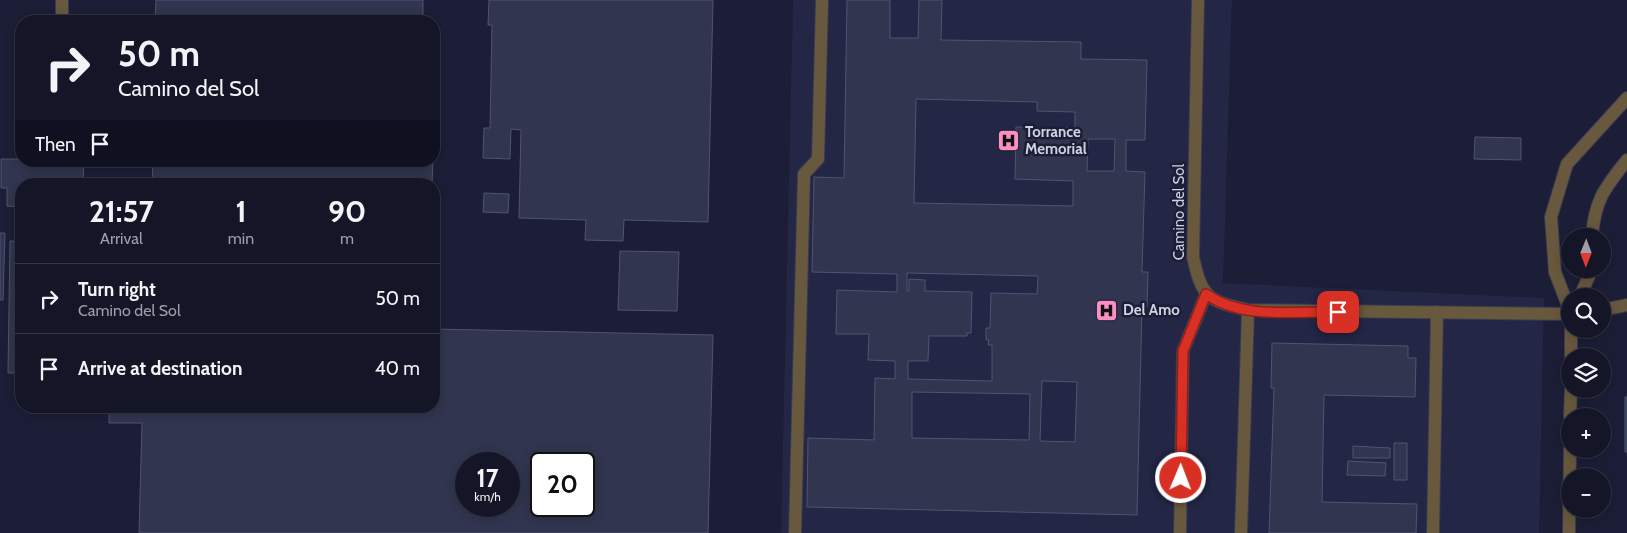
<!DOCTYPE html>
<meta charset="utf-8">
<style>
body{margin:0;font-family:Cabin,sans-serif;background:#1d1f30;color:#f1f3f6;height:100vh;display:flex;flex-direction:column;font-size:19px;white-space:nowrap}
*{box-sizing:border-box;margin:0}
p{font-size:16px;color:#9d9fa8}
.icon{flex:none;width:28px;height:28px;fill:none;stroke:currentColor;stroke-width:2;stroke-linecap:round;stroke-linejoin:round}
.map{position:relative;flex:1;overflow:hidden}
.sheet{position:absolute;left:15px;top:178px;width:425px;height:235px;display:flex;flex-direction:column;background:#141628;border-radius:20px;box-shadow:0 2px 12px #0003,0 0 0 1px #333545}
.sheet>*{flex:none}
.guide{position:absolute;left:15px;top:15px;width:425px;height:152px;border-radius:20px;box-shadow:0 2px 12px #0003,0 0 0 1px #333545;background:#141628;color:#f1f3f6;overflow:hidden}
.needle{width:32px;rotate:181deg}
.fabs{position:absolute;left:1561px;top:228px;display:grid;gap:10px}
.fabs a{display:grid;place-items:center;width:50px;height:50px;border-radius:50%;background:#141628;box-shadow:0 2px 12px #0003,0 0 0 1px #333545;font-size:25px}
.speed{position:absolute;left:455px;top:452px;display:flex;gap:10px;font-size:25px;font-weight:700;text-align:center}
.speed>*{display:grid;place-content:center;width:65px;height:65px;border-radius:50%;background:#141628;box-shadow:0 2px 12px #0003,0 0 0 1px #333545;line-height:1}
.speed small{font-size:12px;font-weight:400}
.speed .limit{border:2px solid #111;border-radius:8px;background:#fff;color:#111}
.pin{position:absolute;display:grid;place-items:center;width:42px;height:42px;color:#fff;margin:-21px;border-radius:10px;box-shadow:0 2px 8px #0006}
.me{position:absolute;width:55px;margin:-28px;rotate:1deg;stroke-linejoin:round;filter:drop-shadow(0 0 4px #0008)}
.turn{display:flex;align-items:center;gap:18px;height:105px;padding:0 20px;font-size:22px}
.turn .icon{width:65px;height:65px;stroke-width:2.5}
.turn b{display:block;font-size:35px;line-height:42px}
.then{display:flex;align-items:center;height:48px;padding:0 20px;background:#0003;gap:10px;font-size:19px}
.eta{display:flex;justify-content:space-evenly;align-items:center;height:85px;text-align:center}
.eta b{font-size:30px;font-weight:700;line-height:35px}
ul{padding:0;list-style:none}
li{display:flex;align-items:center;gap:15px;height:70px;padding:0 20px;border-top:1px solid #333545}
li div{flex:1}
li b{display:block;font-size:19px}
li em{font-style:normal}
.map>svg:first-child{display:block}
.built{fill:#232645}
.building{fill:#31354f;stroke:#4f5470;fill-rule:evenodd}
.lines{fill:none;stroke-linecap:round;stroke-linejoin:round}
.service-casing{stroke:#383b52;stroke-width:14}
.minor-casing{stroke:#383b52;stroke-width:14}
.tertiary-casing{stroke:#383b52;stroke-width:14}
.service{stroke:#68583d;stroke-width:12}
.minor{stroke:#68583d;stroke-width:12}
.tertiary{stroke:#68583d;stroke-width:12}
.route-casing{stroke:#8d1f18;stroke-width:12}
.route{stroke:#d93025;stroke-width:9}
.labels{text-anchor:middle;stroke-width:5;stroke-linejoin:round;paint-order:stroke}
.poi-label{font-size:15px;font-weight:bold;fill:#ced1e2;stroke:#1b1e36;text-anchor:start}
.street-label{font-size:15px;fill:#ced1e2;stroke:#1b1e36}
</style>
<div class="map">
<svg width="1627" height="533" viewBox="0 0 1627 533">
<rect width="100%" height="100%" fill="#1b1e36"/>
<path class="built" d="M793,0H1232L1223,283L1544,298L1539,533H781Z"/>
<path class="building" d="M156,0H423V15H402V21H155Z
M489,0H713L708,222L624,220L623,241L585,240L586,220L519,218L521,130L511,129L510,159L483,158L484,128H490L492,25H488Z
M847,0H890V38H918L919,0H942L941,40L1081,42V59L1147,60L1145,140H1126V171L1145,172L1142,272H1148L1147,307H1142L1137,515L807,507L808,438L874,440L875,378L895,379V361L868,360L869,334H836L837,290L897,292V274L812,272L814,177L844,178ZM916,99L1037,102V111L1075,112V128L1016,127L1015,179L1073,181V206L914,203ZM1088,139H1115L1114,171H1087ZM907,273L1038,276L1037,294L991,293L990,328H986V340H989L988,345H992V381L908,379V361H928L929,336H967V333H971L972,292L925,291V280L909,279V291H907ZM1042,381L1077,382L1075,442L1040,441ZM912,392L1030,394L1029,440L912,438Z
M1475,137L1521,138V160L1474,159Z
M1,159H21V161H84L83,184H21V207L7,206V188H1Z
M153,161H433L432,184H152Z
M484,193L509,194L508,213L483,212Z
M0,233H5L3,300H0Z
M10,241H21V373H8Z
M620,251L679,252L677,311L618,310Z
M434,329L713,335L708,533H139L142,423H109V412L48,411V406H434ZM466,464H509V506H466ZM541,464H584V506H541Z
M1272,343L1408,346V358H1416L1415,397L1324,395L1322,502L1417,504L1416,533H1269L1274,388H1271Z
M1625,397H1627V452H1625Z
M1394,443H1407V480H1394Z
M1353,446L1390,448V458H1353Z
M1348,461L1386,463L1385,476L1347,475Z"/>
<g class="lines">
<defs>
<path id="service" d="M62,21V0
M1602,310L1627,305
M795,533L804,174L818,159L822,0
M1180,533L1183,351L1206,294
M1241,533L1248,310
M1433,533L1437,312"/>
<path id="minor" d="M1198,0L1193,257C1202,298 1208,301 1248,310L1570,314"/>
<path id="tertiary" d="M1592,236C1595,199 1605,188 1627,160
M1580,296L1589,276L1590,269
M1570,311L1555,272L1551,217L1567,164L1627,98
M1571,356V329
M1570,416L1571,389
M1569,533L1570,449"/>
</defs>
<use href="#service" class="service-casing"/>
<use href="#minor" class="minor-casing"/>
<use href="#tertiary" class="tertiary-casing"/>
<use href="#service" class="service"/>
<use href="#minor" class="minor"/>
<use href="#tertiary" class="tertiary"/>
</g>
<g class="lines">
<defs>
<path id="route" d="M1181,478L1183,351L1206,294C1242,320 1296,311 1338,312"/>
</defs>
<use href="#route" class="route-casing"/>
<use href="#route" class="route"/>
</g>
<defs>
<symbol id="hospital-square" viewBox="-11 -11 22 22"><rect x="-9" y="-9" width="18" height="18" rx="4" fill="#fc8fc2" stroke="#1b1e36"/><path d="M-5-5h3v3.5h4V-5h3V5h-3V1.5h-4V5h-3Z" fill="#111"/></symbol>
</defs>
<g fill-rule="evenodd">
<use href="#hospital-square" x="996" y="128" width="25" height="25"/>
<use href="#hospital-square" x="1094" y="298" width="25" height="25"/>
</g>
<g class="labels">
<g class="poi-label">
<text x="1025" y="137">Torrance<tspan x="1025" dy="17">Memorial</tspan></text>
<text x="1123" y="315">Del Amo</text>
</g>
<g class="street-label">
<text transform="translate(1179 212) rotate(-90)" y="5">Camino del Sol</text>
</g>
</g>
</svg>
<div class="fabs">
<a><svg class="needle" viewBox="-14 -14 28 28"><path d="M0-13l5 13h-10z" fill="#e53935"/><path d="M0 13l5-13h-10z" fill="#9d9fa8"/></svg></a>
<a><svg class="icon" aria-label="search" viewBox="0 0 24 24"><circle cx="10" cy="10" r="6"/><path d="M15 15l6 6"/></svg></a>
<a><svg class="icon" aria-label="layers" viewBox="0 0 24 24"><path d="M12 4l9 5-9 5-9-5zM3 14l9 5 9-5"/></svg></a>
<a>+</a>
<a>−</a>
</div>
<div class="speed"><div>17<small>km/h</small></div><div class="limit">20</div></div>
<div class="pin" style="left:1338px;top:312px;background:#d93025"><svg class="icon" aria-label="arrive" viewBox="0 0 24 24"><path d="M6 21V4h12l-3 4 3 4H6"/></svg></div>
<svg class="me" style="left:1181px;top:478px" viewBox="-20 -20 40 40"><circle r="17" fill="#d93025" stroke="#fff" stroke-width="3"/><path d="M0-11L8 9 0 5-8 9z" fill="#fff"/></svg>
<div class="guide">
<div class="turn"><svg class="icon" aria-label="right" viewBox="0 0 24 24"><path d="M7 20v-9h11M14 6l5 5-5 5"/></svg><div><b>50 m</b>Camino del Sol</div></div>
<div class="then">Then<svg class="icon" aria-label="arrive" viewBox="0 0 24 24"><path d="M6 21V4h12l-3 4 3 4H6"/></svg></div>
</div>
<section class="sheet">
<div class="eta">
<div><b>21:57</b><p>Arrival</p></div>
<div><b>1</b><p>min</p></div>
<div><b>90</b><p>m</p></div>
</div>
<ul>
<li><svg class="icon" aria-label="right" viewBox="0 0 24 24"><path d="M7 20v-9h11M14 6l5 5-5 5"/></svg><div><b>Turn right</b><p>Camino del Sol</p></div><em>50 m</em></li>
<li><svg class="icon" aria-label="arrive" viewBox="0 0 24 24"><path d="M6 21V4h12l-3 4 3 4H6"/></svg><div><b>Arrive at destination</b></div><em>40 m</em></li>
</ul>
</section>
</div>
